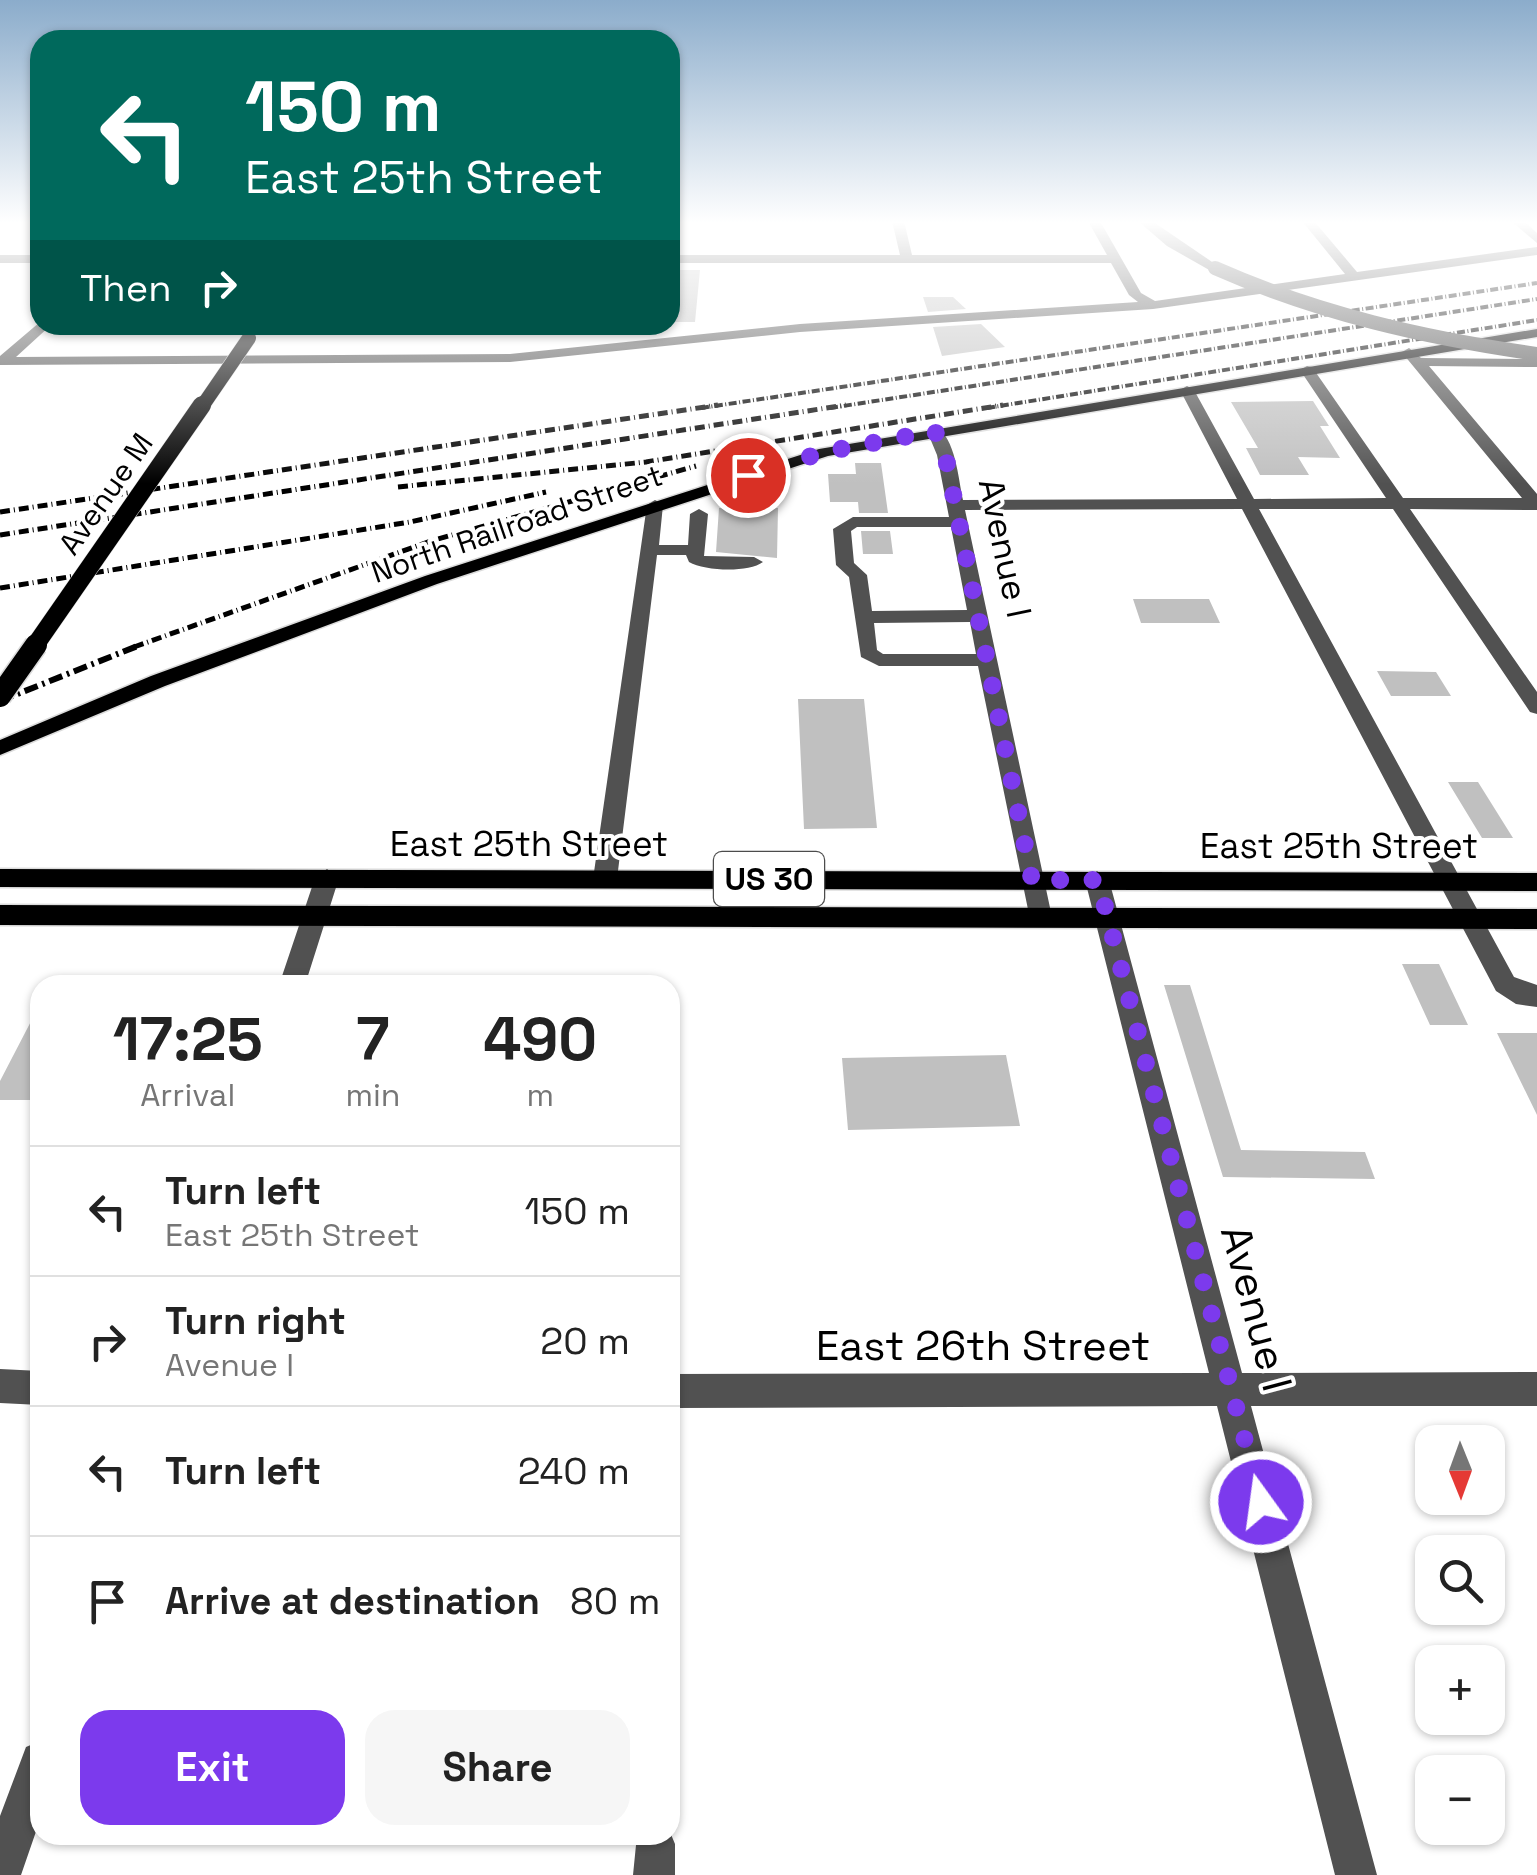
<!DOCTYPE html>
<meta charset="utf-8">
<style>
body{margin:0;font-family:"Space Grotesk",sans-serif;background:#f6f6f6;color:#222;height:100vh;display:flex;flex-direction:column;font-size:38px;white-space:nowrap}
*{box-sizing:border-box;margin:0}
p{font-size:32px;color:#767676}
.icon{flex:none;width:55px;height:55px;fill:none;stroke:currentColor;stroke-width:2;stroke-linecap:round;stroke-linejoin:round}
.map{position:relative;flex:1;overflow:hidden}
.drawer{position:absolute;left:30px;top:975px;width:650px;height:870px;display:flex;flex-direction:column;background:#fff;border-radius:30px;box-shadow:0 2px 8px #0004}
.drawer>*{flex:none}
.banner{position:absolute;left:30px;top:30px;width:650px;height:305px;border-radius:30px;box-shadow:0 2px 8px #0004;background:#00695c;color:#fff;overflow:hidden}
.needle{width:65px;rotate:179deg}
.fabs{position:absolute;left:1415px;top:1425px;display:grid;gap:20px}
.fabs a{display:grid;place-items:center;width:90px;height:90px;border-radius:20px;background:#fff;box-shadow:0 2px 8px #0004;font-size:50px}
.pin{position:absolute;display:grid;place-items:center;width:85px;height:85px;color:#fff;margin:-42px;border:5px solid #fff;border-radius:50%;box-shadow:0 2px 10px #0007}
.me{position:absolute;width:110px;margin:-55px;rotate:346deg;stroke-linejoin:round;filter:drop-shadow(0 0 8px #0008)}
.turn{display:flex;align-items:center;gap:35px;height:210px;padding:0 50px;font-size:45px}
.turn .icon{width:130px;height:130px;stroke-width:2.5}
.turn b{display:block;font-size:70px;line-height:85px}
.then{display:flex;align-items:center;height:95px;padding:0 50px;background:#0003;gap:20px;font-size:38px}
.eta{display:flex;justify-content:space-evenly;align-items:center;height:170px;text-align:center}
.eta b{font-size:60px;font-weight:600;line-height:70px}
.primary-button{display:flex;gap:20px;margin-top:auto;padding:20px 50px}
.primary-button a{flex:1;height:115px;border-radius:30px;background:#7c3aed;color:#fff;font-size:40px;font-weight:600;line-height:115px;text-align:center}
.primary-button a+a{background:#f6f6f6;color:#222}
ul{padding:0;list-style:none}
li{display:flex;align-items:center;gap:30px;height:130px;padding:0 50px;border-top:2px solid #e0e0e0}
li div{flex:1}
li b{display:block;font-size:38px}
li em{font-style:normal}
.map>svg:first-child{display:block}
.building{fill:#c0c0c0}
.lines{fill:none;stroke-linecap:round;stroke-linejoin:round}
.major-casing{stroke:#dbdbdb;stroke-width:3}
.minor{fill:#515151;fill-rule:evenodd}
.major{fill:#000;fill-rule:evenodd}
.rail-far2{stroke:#000;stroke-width:4;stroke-dasharray:8 2.5 1 2.5;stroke-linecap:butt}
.rail-far1{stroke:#000;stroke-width:5;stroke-dasharray:10 4 1 4;stroke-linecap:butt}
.rail{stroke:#000;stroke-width:6;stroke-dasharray:14 5 2.5 5;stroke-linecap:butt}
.major-bridge-far2-casing{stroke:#dbdbdb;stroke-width:15;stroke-linecap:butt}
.major-bridge-far1-casing{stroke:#dbdbdb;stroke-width:19;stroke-linecap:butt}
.major-bridge-casing{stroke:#dbdbdb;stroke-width:25;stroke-linecap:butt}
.minor-bridge{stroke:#515151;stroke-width:14}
.major-bridge-far2{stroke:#000;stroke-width:14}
.major-bridge-far1{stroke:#000;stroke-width:18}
.major-bridge{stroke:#000;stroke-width:22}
.route{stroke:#7c3aed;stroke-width:18;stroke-dasharray:0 32.4}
.labels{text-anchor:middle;stroke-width:8;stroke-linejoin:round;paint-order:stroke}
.far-street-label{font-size:30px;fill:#000;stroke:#fff}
.shield{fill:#fff;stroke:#4c4c4c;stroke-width:2.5}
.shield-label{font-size:32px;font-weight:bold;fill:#000}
.street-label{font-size:35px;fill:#000;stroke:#fff}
.near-street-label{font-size:42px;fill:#000;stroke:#fff}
</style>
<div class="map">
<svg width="1537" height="1875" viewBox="0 0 1537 1875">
<rect width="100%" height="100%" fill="#fff"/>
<path class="building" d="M670,270H700L695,322H670Z
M923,297H953L966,309L928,312Z
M981,324L1005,347L942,356L933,327Z
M1313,401L1329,426H1320L1340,458L1298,457L1309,475H1260L1246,448H1258L1231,402Z
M855,463H881L888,513H859L858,502H830L828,474H856Z
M719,508H778L777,558L716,552Z
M861,531H890L893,554H863Z
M1133,599H1209L1220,623H1141Z
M1377,671L1436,672L1451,696H1391Z
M798,699H864L877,828L804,829Z
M1448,782H1478L1513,838H1482Z
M1402,964H1439L1468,1025H1430Z
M1164,985H1190L1241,1150L1365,1152L1375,1179L1223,1177Z
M40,1004V1100H0V1081Z
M1497,1033H1537V1115Z
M1006,1055L1020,1126L848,1130L842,1058Z"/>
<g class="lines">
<defs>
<path id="major" d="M1537,329V337L828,456L437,584L165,686L0,755V740L151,676L425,576L819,449Z
M0,869L1537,873V891L0,887Z
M0,905L1537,909V929L0,925Z"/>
</defs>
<use href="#major" class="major-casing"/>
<path class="minor" d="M892,221H904L912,255H1107L1088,221H1100L1141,293L1155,301L1345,274L1302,221H1314L1357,272L1537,247V255L1153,309L800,332L510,362L0,365V356L40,322L51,325L16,357L510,354L800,324L1138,302L1129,295L1111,263H670V255H900Z
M1138,221H1152L1221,268L1211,271L1167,246Z
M1511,221H1524L1537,233V243Z
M0,255H40V263H0Z
M1409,348L1421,358L1537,359V367L1429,366L1537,494V510L1410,509L1537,692V714L1530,712L1393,509H1259L1514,977L1537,985V1007L1516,1004L1496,991L1242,509L965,510L1052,917L1049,924H1031L978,666H879L861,657L849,577L836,565L833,529L853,517H949L937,455L927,431L935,426C956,438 958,478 963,500L1237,499L1180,390L1187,386L1194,390L1254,499L1386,498L1300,370L1307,366L1312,367L1403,498H1522L1404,355L1402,352ZM857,527H951L967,610L872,611L867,575L854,563L851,531ZM970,622L976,654H883L877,650L874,623Z
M655,500L663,505L659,545H688L690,514L699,509L708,514L704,556L754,557L763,562C748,573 705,571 689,562L686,555H657L617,879L605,888L593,879L647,505Z
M327,869L339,878L305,985H279L315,878Z
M1097,871L1109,880L1242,1373L1537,1372V1406H1251L1377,1875H1335L1217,1406L670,1408V1374L1209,1373L1085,880Z
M0,1369L40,1371V1405L0,1403Z
M40,1741V1820L21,1875H0V1816L26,1747Z
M670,1832L675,1844V1875H633L637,1835Z"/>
<use href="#major" class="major"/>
<path class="rail-far2" d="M701,408L1537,283
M830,408L1537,299
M987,408L1537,320"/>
<path class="rail-far1" d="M398,487L646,462L1003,405
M0,512L718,405
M0,535L846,405
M0,588L410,522L546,492
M134,647L431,541L696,466"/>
<path class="rail" d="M0,701L140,645"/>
<defs>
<path id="major-bridge-far2" d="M201,408L249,338"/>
<path id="major-bridge-far1" d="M34,647L202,405"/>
<path id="major-bridge" d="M0,696L36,645"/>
</defs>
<use href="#major-bridge-far2" class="major-bridge-far2-casing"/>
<use href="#major-bridge-far1" class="major-bridge-far1-casing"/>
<use href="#major-bridge" class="major-bridge-casing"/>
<path class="minor-bridge" d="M1215,268C1319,314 1425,338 1537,354"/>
<use href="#major-bridge-far2" class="major-bridge-far2"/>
<use href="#major-bridge-far1" class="major-bridge-far1"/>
<use href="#major-bridge" class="major-bridge"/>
</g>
<linearGradient id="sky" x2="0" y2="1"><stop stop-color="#8baccb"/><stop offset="0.46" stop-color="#fff"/><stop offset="1" stop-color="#fff" stop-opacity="0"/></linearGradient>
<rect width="1537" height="484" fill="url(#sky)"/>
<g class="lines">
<path class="route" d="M748,475L825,452L935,431L945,454L1032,880H1098L1261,1502"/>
</g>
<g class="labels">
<g class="far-street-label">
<text transform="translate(106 494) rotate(-55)" y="10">Avenue M</text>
<text transform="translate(517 524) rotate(-19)" y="10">North Railroad Street</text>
</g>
<rect class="shield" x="714" y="852" width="110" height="54" rx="8"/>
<g class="shield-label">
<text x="769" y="890">US 30</text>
</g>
<g class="street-label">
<text transform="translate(1005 548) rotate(78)" y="12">Avenue I</text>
<text x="529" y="856">East 25th Street</text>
<text x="1339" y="858">East 25th Street</text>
</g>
<g class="near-street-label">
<text transform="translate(1257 1308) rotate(75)" y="15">Avenue I</text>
<text x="983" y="1360">East 26th Street</text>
</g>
</g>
</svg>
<div class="fabs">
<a><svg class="needle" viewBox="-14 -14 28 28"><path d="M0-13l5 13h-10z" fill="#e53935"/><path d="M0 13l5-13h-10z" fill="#767676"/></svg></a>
<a><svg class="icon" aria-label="search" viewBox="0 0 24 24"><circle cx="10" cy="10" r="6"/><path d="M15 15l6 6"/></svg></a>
<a>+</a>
<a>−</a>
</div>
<div class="pin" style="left:748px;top:475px;background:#d93025"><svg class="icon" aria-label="arrive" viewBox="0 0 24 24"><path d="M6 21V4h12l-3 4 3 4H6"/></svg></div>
<svg class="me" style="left:1261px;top:1502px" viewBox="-20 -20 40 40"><circle r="17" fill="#7c3aed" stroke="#fff" stroke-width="3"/><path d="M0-11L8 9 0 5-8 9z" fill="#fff"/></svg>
<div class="banner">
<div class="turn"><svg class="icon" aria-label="left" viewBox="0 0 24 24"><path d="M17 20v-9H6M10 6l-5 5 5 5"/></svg><div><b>150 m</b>East 25th Street</div></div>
<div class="then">Then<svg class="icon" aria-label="right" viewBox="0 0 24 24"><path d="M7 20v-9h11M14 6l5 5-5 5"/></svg></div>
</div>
<section class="drawer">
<div class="eta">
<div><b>17:25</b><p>Arrival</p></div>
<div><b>7</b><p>min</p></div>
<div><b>490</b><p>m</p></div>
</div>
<ul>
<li><svg class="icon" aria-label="left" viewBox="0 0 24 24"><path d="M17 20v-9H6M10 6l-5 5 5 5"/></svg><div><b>Turn left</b><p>East 25th Street</p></div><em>150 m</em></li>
<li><svg class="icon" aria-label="right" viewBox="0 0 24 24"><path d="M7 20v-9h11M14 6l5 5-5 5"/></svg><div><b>Turn right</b><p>Avenue I</p></div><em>20 m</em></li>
<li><svg class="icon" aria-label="left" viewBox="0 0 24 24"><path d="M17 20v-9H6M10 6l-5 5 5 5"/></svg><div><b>Turn left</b></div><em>240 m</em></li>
<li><svg class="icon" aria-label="arrive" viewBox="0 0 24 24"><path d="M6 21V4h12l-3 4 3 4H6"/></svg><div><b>Arrive at destination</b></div><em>80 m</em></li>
</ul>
<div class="primary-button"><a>Exit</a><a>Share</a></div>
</section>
</div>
